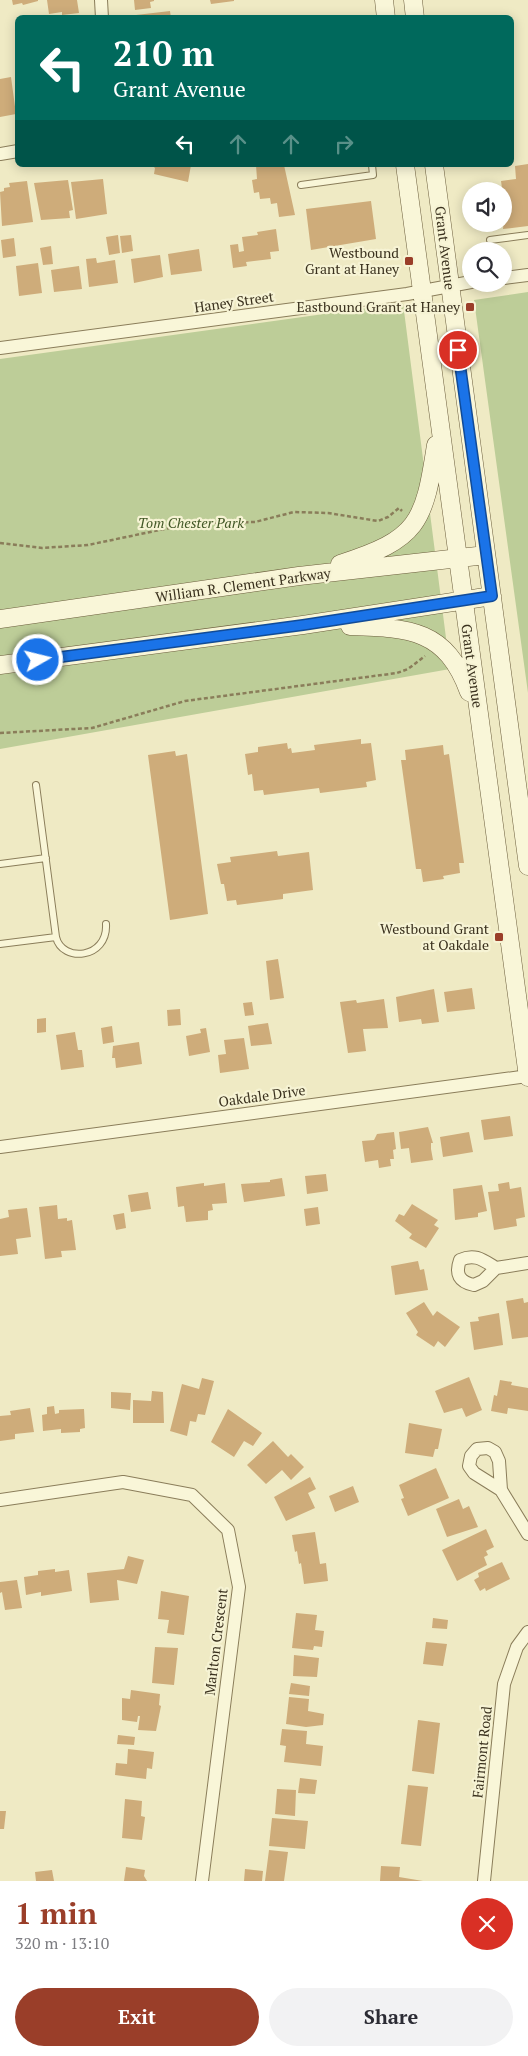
<!DOCTYPE html>
<meta charset="utf-8">
<style>
body{margin:0;font-family:"PT Serif",serif;background:#f2f2f3;color:#2b2b33;height:100vh;display:flex;flex-direction:column;font-size:19px;white-space:nowrap}
*{box-sizing:border-box;margin:0}
p{font-size:16px;color:#7c7c81}
.icon{flex:none;width:28px;height:28px;fill:none;stroke:currentColor;stroke-width:2;stroke-linecap:round;stroke-linejoin:round}
.map{position:relative;height:1881px;overflow:hidden}
.panel{display:flex;flex-direction:column;background:#fff;flex:1}
.panel>*{flex:none}
.banner{position:absolute;left:15px;top:15px;width:499px;height:152px;border-radius:8px;box-shadow:0 2px 12px #0003;background:#00695c;color:#fff;overflow:hidden}
.buttons{position:absolute;left:462px;top:182px;display:grid;gap:10px}
.buttons a{display:grid;place-items:center;width:50px;height:50px;border-radius:50%;background:#fff;box-shadow:0 2px 12px #0003;font-size:25px}
.pin{position:absolute;display:grid;place-items:center;width:42px;height:42px;color:#fff;margin:-21px;border:2px solid #fff;border-radius:50%;box-shadow:0 1px 5px #0007}
.me{position:absolute;width:55px;margin:-28px;rotate:82deg;stroke-linejoin:round;filter:drop-shadow(0 0 4px #0008)}
.turn{display:flex;align-items:center;gap:18px;height:105px;padding:0 15px;font-size:22px}
.turn .icon{width:65px;height:65px;stroke-width:2.5}
.turn b{display:block;font-size:35px;line-height:42px}
.lanes{display:flex;align-items:center;height:48px;padding:0 15px;background:#0003;justify-content:center;gap:25px;direction:ltr}
.lanes .off{opacity:.35}
.round{display:grid;place-items:center;flex:none;width:52px;height:52px;border-radius:26px;background:#f2f2f3}
.headline{display:flex;align-items:center;justify-content:space-between;height:85px;padding:0 15px}
h1{font-size:30px;font-weight:700;line-height:38px;color:#9a3e29}
.primary-button{display:flex;gap:10px;margin-top:auto;padding:10px 15px}
.primary-button a{flex:1;height:58px;border-radius:30px;background:#9a3e29;color:#fff;font-size:20px;font-weight:700;line-height:58px;text-align:center}
.primary-button a+a{background:#f2f2f3;color:#2b2b33}
.map>svg:first-child{display:block}
.green{fill:#bdcd98}
.building{fill:#ceac7a}
.lines{fill:none;stroke-linecap:round;stroke-linejoin:round}
.service-casing{stroke:#8a7d5a;stroke-width:8}
.minor-casing{stroke:#8a7d5a;stroke-width:14}
.secondary-casing{stroke:#6c5e3d;stroke-width:19}
.path{stroke:#8a7d5a;stroke-width:2.5;stroke-dasharray:4 2.5;stroke-linecap:butt}
.service{stroke:#f9f6d8;stroke-width:6}
.minor{stroke:#f9f6d8;stroke-width:12}
.secondary{stroke:#f9f6d8;stroke-width:18}
.route-casing{stroke:#114b97;stroke-width:12}
.route{stroke:#1a73e8;stroke-width:9}
.poi-dot{fill:#9a3e29;stroke:#f6f3d4;stroke-width:2}
.labels{text-anchor:middle;stroke-width:4.5;stroke-linejoin:round;paint-order:stroke}
.street-label{font-size:14px;fill:#3a311e;stroke:#f6f3d4}
.poi-label{font-size:14px;fill:#3a311e;stroke:#f6f3d4;text-anchor:end}
.park-label{font-size:14px;font-style:italic;fill:#415725;stroke:#f6f3d4}
</style>
<div class="map">
<svg width="528" height="1881" viewBox="0 0 528 1881">
<rect width="100%" height="100%" fill="#efeac4"/>
<path class="green" d="M528,292V693L474,300Z
M403,303L450,669L0,749V359Z"/>
<path class="building" d="M12,0H38V1L23,5L22,3L13,5Z
M47,0H77L79,13L62,15V12L49,14Z
M134,0H154V1L150,2L151,8L135,10Z
M210,0H234V1L211,4Z
M170,11L171,18H137L136,15Z
M11,77L16,114L0,117V79Z
M528,164V226L503,229L505,210L501,181L516,179L515,166Z
M152,165H191L188,182L154,174L155,168Z
M256,165H284L295,215L279,217L277,203L271,204L270,198L260,199L259,192L254,193L252,180L257,179Z
M103,179L107,214L76,219L71,182Z
M68,180L73,210L69,211L70,218L41,220L34,183Z
M27,181L33,222L2,226L0,192L4,191V188L10,187L9,183Z
M371,201L376,239L311,250L306,209Z
M276,229L279,251L270,252L271,259L246,262L247,266L233,268L230,245L238,244L239,252L244,251L242,237L258,235L257,232Z
M118,235L120,253L109,255L106,237Z
M131,235L133,251L122,253L120,236Z
M14,238L16,256L3,258L1,240Z
M51,246L53,264L43,265L40,248Z
M199,249L202,271L171,275L168,254Z
M160,255L163,277L134,283L131,259Z
M96,258L97,263L115,260L118,283L89,287L86,259Z
M38,263L42,293L19,296L16,266Z
M79,266L82,289L54,292L51,270Z
M361,739V744L371,743L376,780L366,782L367,787L320,793L319,788L264,795L263,790L254,791L252,774L248,775L245,754L258,752V747L287,743L288,749L291,748L292,753L315,750L314,745Z
M443,745L444,755L449,754L464,863H459L460,873L443,876L444,879L423,882L421,869H416L401,760H406L405,750Z
M175,751L176,756L187,754L208,914L170,920L148,755Z
M277,851L278,856L309,852L313,890L283,894V899L237,905L236,900L227,901L224,884H221L217,864L231,862L230,857Z
M278,959L284,998L270,1000L266,961Z
M472,988L475,1009L447,1012L444,992Z
M434,989L439,1022L422,1024L421,1019L399,1022L396,997Z
M384,999L388,1028L363,1029L366,1051L348,1053L340,1002L356,1000L357,1003Z
M252,1002L254,1015L245,1016L243,1003Z
M180,1009L181,1025L168,1026L167,1010Z
M46,1018V1032L37,1033V1019Z
M268,1023L272,1044L251,1046L248,1026Z
M112,1026L114,1042L103,1044L101,1028Z
M206,1028L210,1052L189,1056L186,1036L201,1033L200,1029Z
M75,1032L78,1050H82L84,1067L61,1070L56,1035Z
M244,1038L249,1069L220,1073L218,1055L226,1054L224,1040Z
M139,1042L142,1064L116,1068L115,1058H112L113,1046Z
M510,1116L513,1136L484,1140L481,1120Z
M428,1127L433,1143H431V1149L433,1160L411,1163L409,1148L401,1149L399,1132Z
M394,1132L396,1149L393,1150L394,1159H390L391,1166L379,1168L378,1160L365,1162L362,1141L374,1140L377,1134Z
M469,1132L473,1152L443,1157L440,1137Z
M326,1174L328,1191L307,1194L305,1176Z
M282,1178L285,1196L244,1202L241,1184L270,1182V1180Z
M509,1182L510,1189L521,1187L525,1217L516,1219L517,1226L494,1230L488,1192L499,1191L498,1184Z
M204,1183V1186L225,1183L227,1203L212,1204L213,1210L208,1211V1220L186,1222L184,1206L178,1207L176,1187Z
M482,1185L487,1211L478,1213V1217L455,1220L453,1189Z
M148,1192L151,1209L131,1212L128,1195Z
M412,1204L438,1220L434,1225L439,1228L426,1248L409,1238L412,1234L395,1221L399,1214L404,1216Z
M57,1205L58,1219L67,1218V1221L72,1220L76,1250L61,1251L62,1257L45,1259L39,1207Z
M318,1207L320,1224L306,1226L304,1209Z
M27,1208L31,1237L16,1239L18,1254L0,1256V1219L9,1217L8,1210Z
M124,1213L126,1228L116,1230L113,1215Z
M418,1261L420,1270L424,1269L428,1290L395,1295L391,1266Z
M523,1298L524,1303L528,1302V1337L512,1339L506,1301Z
M424,1302L433,1316L437,1311L460,1327L445,1347L438,1341L434,1347L416,1335L418,1332L406,1313Z
M499,1313L503,1345L474,1350L470,1322L479,1321L478,1317Z
M469,1377L482,1410L466,1417L462,1408L444,1413L435,1391Z
M202,1378L214,1381L205,1415L198,1414L196,1422L190,1421L187,1436L170,1431L182,1384L199,1389Z
M500,1380L512,1382L511,1385L528,1388V1411L508,1408L507,1414L491,1411L494,1395L497,1396Z
M152,1391L163,1392L164,1423H133V1400L151,1401Z
M111,1392L131,1393L130,1410L111,1408Z
M54,1406L55,1414L59,1413V1410L84,1409L85,1428L80,1429V1432L61,1433V1429L43,1431L42,1415L47,1414V1407Z
M30,1408L34,1432L15,1434V1439L0,1441V1416L11,1415L10,1411Z
M228,1409L262,1433L253,1446L244,1441L234,1457L211,1442Z
M409,1423L442,1429L438,1449H435L433,1457L405,1453Z
M273,1441L288,1457L291,1454L304,1467L291,1480L282,1470L266,1484L247,1465Z
M436,1468L449,1498L408,1516L401,1499L404,1498L399,1485Z
M310,1477L316,1489L308,1493L315,1508L286,1521L274,1497Z
M353,1486L359,1502L335,1512L329,1496Z
M459,1499L463,1509L469,1506L478,1527L447,1537L436,1509Z
M486,1529L494,1547L486,1551L488,1555L484,1557L487,1565L457,1581L442,1550Z
M315,1532L320,1564L326,1563L328,1581L304,1584L301,1563L299,1564L297,1551L295,1552L292,1535Z
M128,1556L144,1560L137,1584L117,1580L119,1600L90,1603L87,1573L124,1569Z
M502,1562L510,1579L486,1591L485,1588L480,1591L474,1580L479,1577L478,1573Z
M55,1569V1572L69,1570L72,1591L41,1596V1592L26,1595L24,1577L38,1575V1571Z
M17,1580L22,1608L5,1610L2,1592L0,1593V1582Z
M161,1591L189,1596L184,1635L167,1633L169,1620L158,1619Z
M296,1613L317,1615L315,1630L324,1631L322,1647L314,1646L313,1650L292,1648Z
M433,1618L448,1620L447,1629L432,1628Z
M426,1642L447,1644L443,1666L423,1664Z
M155,1647L178,1648L174,1685L152,1683Z
M294,1655L319,1658L317,1677L293,1676Z
M291,1683L310,1686L309,1696L289,1694Z
M131,1690L160,1694L159,1705L161,1706L156,1731L138,1730L140,1716H138L137,1722L122,1720V1698L130,1699Z
M289,1697L309,1699L308,1711L324,1714L323,1725L306,1727L286,1724Z
M418,1720L440,1723L434,1774L412,1771Z
M282,1729L307,1731L306,1744L323,1746L321,1766L284,1762L286,1746L280,1745Z
M118,1735L135,1737L134,1745L117,1744Z
M128,1749L154,1752L152,1769L147,1768L146,1779L115,1775L116,1763L127,1764Z
M300,1778L317,1780L315,1794L298,1793Z
M408,1785L428,1787L421,1846L401,1844Z
M277,1789L296,1790L295,1816L275,1814Z
M125,1799L142,1801L141,1816L145,1817L142,1840L122,1838Z
M0,1811H6L4,1829H0Z
M272,1818L308,1821L305,1849L269,1846Z
M269,1850L288,1852L284,1881H265Z
M381,1866L400,1867L399,1877L423,1881H380Z
M126,1867L145,1870L144,1876L147,1881H124Z
M245,1869L263,1871L262,1881H244Z
M52,1870L54,1881H36L35,1872Z"/>
<g class="lines">
<defs>
<path id="service" d="M301,185L373,175L372,165
M490,240L528,235
M0,864L46,858
M56,937C62,963 108,959 106,924
M0,944L56,937L36,785"/>
<path id="minor" d="M101,0L102,18
M0,154L18,151
M504,278L528,275
M0,348L407,294L471,282
M0,1147L528,1076
M496,1268C483,1260 475,1253 460,1260C455,1274 459,1282 474,1285L483,1281L496,1268L528,1263
M501,1490L474,1473L469,1466L471,1456L477,1449L488,1448L495,1452L499,1461L501,1490L528,1534
M0,1500L123,1482L192,1495L228,1530L239,1587L202,1881
M484,1881L504,1684L517,1647L528,1632"/>
<path id="secondary" d="M384,0L386,18
M413,0L415,18
M405,165L528,1077
M434,165L528,866
M340,564C418,539 424,524 436,445
M0,619L299,576L486,555
M350,626C410,628 446,629 469,692
M0,665L303,625L492,596"/>
</defs>
<use href="#service" class="service-casing"/>
<use href="#minor" class="minor-casing"/>
<use href="#secondary" class="secondary-casing"/>
<path class="path" d="M0,543L42,548L88,545L174,527L205,523L255,522L294,512L328,513L378,521L388,517L399,508L402,511
M0,733L92,728L185,701L397,673L408,669L425,656"/>
<use href="#service" class="service"/>
<use href="#minor" class="minor"/>
<use href="#secondary" class="secondary"/>
</g>
<g class="lines">
<defs>
<path id="route" d="M38,660L303,625L492,596L458,350"/>
</defs>
<use href="#route" class="route-casing"/>
<use href="#route" class="route"/>
</g>
<g class="poi-dot">
<rect x="404" y="256" width="10" height="10" rx="2.5"/>
<rect x="465" y="302" width="10" height="10" rx="2.5"/>
<rect x="494" y="932" width="10" height="10" rx="2.5"/>
</g>
<g class="labels">
<g class="street-label">
<text transform="translate(445 248) rotate(83)" y="5">Grant Avenue</text>
<text transform="translate(234 302) rotate(-8)" y="5">Haney Street</text>
<text transform="translate(243 585) rotate(-8)" y="5">William R. Clement Parkway</text>
<text transform="translate(472 666) rotate(82)" y="5">Grant Avenue</text>
<text transform="translate(262 1096) rotate(-8)" y="5">Oakdale Drive</text>
<text transform="translate(216 1642) rotate(-83)" y="5">Marlton Crescent</text>
<text transform="translate(482 1752) rotate(-84)" y="5">Fairmont Road</text>
</g>
<g class="poi-label">
<text x="399" y="258">Westbound<tspan x="399" dy="16">Grant at Haney</tspan></text>
<text x="460" y="312">Eastbound Grant at Haney</text>
<text x="489" y="934">Westbound Grant<tspan x="489" dy="16">at Oakdale</tspan></text>
</g>
<g class="park-label">
<text x="191" y="528">Tom Chester Park</text>
</g>
</g>
</svg>
<div class="buttons">
<a><svg class="icon" aria-label="sound" viewBox="0 0 24 24"><path d="M4 9h4l5-4v14l-5-4H4zM17 9q2 3 0 6"/></svg></a>
<a><svg class="icon" aria-label="search" viewBox="0 0 24 24"><circle cx="10" cy="10" r="6"/><path d="M15 15l6 6"/></svg></a>
</div>
<div class="pin" style="left:458px;top:350px;background:#d93025"><svg class="icon" aria-label="arrive" viewBox="0 0 24 24"><path d="M6 21V4h12l-3 4 3 4H6"/></svg></div>
<svg class="me" style="left:38px;top:660px" viewBox="-20 -20 40 40"><circle r="17" fill="#1a73e8" stroke="#fff" stroke-width="3"/><path d="M0-11L8 9 0 5-8 9z" fill="#fff"/></svg>
<div class="banner">
<div class="turn"><svg class="icon" aria-label="left" viewBox="0 0 24 24"><path d="M17 20v-9H6M10 6l-5 5 5 5"/></svg><div><b>210 m</b>Grant Avenue</div></div>
<div class="lanes"><svg class="icon" aria-label="left" viewBox="0 0 24 24"><path d="M17 20v-9H6M10 6l-5 5 5 5"/></svg><svg class="icon off" aria-label="ahead" viewBox="0 0 24 24"><path d="M12 20V5M6 11l6-6 6 6"/></svg><svg class="icon off" aria-label="ahead" viewBox="0 0 24 24"><path d="M12 20V5M6 11l6-6 6 6"/></svg><svg class="icon off" aria-label="right" viewBox="0 0 24 24"><path d="M7 20v-9h11M14 6l5 5-5 5"/></svg></div>
</div>
</div>
<section class="panel">
<div class="headline"><div><h1>1 min</h1><p>320 m · 13:10</p></div><a class="round" style="background:#d93025;color:#fff"><svg class="icon" aria-label="close" viewBox="0 0 24 24"><path d="M6 6l12 12M18 6L6 18"/></svg></a></div>
<div class="primary-button"><a>Exit</a><a>Share</a></div>
</section>
